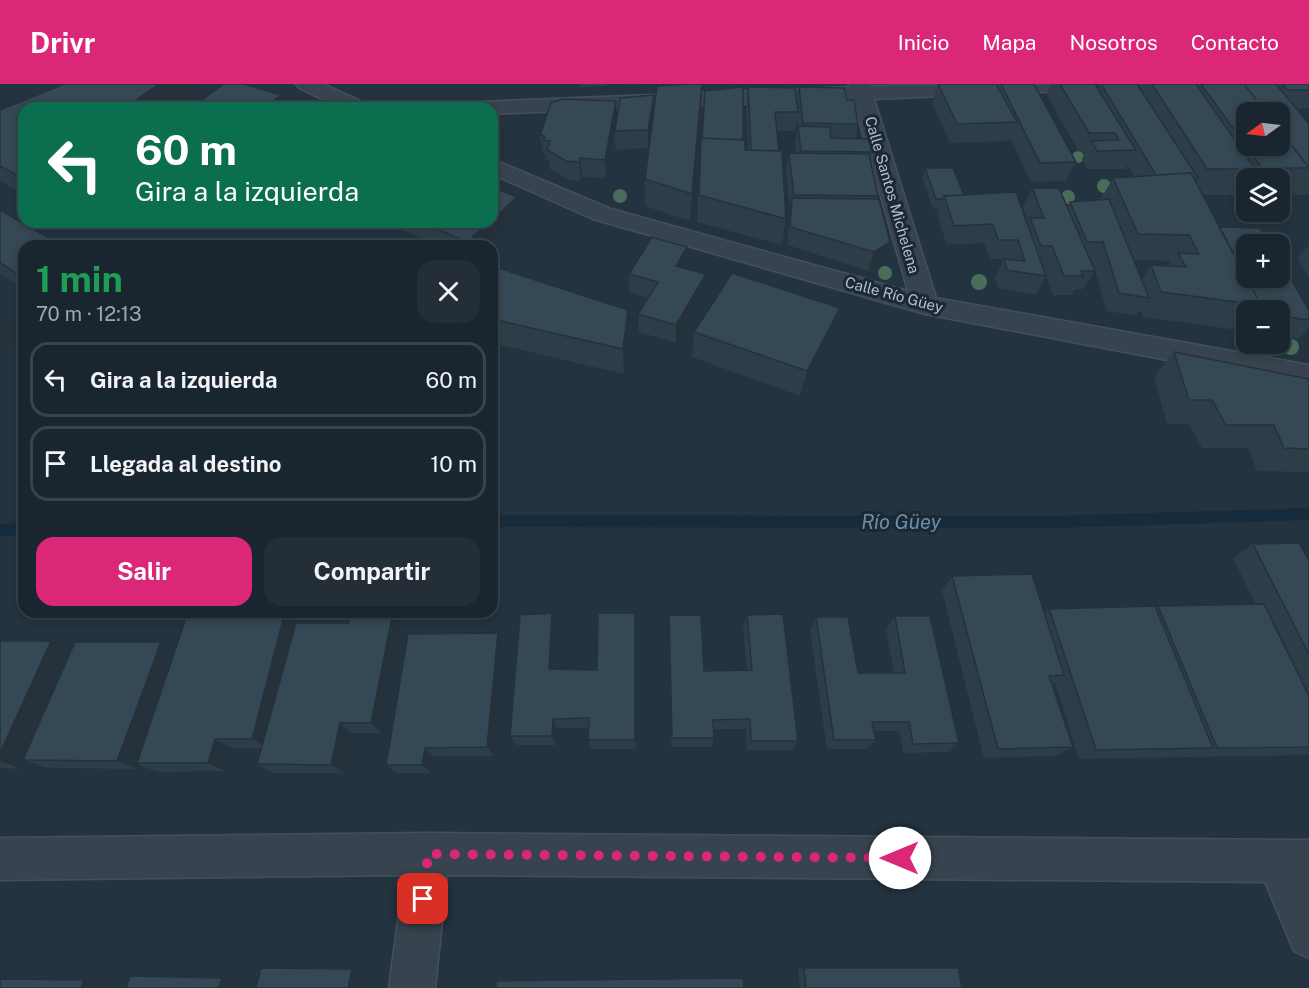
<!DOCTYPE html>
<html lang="es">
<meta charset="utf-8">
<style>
body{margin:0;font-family:"Public Sans",sans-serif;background:#232e37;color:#f1f3f6;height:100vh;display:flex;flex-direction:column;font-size:22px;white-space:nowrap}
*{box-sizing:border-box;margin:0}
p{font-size:20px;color:#9fa5aa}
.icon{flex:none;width:33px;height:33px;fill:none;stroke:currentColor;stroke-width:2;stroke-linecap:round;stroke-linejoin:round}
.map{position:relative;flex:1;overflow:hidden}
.drawer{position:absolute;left:18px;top:156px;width:480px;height:378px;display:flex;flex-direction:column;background:#1a262f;border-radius:18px;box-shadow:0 3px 9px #0003,0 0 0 2px #38434b}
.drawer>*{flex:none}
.hud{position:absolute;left:18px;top:18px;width:480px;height:126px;border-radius:18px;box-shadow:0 3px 9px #0003,0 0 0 2px #38434b;background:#0b6e4f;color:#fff;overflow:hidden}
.needle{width:39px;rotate:256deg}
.buttons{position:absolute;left:1236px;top:18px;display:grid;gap:12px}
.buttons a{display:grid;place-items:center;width:54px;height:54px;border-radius:12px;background:#1a262f;box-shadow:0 3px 9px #0003,0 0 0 2px #38434b;font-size:30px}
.pin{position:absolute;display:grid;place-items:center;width:51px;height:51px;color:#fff;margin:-26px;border-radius:12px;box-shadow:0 3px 9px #0006}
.me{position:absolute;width:66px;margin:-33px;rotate:270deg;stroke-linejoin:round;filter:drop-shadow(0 0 4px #0008)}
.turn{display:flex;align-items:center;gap:21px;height:126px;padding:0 18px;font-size:27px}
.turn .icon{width:78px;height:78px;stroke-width:2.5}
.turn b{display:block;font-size:42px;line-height:51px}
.round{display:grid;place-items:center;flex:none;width:63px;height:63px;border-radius:18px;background:#232e37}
.headline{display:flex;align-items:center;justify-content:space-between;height:102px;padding:0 18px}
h1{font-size:36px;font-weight:700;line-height:45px;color:#1e9e55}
.cta{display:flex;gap:12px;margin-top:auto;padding:12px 18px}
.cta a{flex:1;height:69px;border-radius:18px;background:#db2777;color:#fff;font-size:24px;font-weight:700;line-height:69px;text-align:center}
.cta a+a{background:#232e37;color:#f1f3f6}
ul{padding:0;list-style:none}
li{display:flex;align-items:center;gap:18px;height:75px;margin:0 12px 9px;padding:0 6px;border:3px solid #38434b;border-radius:18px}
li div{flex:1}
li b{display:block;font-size:22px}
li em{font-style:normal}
header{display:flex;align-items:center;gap:36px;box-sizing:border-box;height:84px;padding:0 30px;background:#db2777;color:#fff}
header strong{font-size:28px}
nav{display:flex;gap:33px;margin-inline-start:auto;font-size:21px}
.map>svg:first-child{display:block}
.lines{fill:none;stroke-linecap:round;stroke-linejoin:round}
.stream{fill:#162c3d;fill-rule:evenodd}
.minor-casing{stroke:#43505b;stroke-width:3}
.minor{fill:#37444f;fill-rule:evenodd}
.tree{fill:#4a6d59}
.wall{fill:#2e3e49;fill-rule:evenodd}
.shaded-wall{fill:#25323c}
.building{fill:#354855;stroke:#25323c;stroke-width:1.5}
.route{stroke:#db2777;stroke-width:10;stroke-dasharray:0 18}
.labels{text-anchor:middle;stroke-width:6;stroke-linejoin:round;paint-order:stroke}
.far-street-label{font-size:15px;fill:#b3bfca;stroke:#1c2934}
.water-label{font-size:20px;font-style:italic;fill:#6b8faa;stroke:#1c2934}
</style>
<header>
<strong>Drivr</strong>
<nav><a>Inicio</a><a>Mapa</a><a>Nosotros</a><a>Contacto</a></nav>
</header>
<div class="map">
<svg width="1309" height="904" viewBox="0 0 1309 904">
<rect width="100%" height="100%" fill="#23333f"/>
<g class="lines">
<path class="stream" d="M1309,424V436L1052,444L492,443V431L1052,432Z
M24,439V451L0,452V440Z"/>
<defs>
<path id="minor" d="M296,0H323L365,19L368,24H340L299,4Z
M849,0H869L870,2L1094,0L1091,4L1084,6L874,15L936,214L1309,281V303L925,230L593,135L492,90V75L611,125L908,207L853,15L492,30V24H469L472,19L480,18L849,3Z
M428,749L1309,756V874L1294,867L1265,798L447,791L435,904H389L404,791L0,796V754Z"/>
</defs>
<use href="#minor" class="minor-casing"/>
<use href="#minor" class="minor"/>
</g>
<g class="tree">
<circle cx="1078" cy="73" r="6"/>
<circle cx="1104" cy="102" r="7"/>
<circle cx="620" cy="112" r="7"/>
<circle cx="1068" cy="113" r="7"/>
<circle cx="885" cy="189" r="7"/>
<circle cx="979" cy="198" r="8"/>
<circle cx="1291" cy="263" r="8"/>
</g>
<path class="wall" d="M580,0H606V2L580,3Z
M627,0H648L627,1Z
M702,0L701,26L690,137L645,122V95Z
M938,0L997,1V0H1034L1076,78L1066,97L1031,98L1010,54L1009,57L950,59L932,19Z
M1051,0H1095L1098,5L1100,0H1309V24L1296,25L1309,40V111H1295L1291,107L1288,111H1280V94H1246V111H1242L1239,106L1236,111H1203L1219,143L1309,226V244L1298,255L1280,252V226H1246V247H1245L1242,242L1238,246L1143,233L1140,226L1136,232L1107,227L1092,177H1090L1095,187L1083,205H1075L1072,211H1053L1046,192L1036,211L998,204L995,194L1004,175L1009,176V175H990L984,159L947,161L937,131L939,125H933L922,94L925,84L964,111L1027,140L1028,138L1023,123L1032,104L1067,124L1070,118L1100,116L1113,94L1134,92L1128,81L1125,85H1087L1082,75L1085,68H1079L1046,10ZM1134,176L1170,177L1171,178L1168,182L1151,181L1142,195Z
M748,3L797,16L799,3L847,16L858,40L855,55L872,68L870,76L878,112L877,115L890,158L885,176L868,187L787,161L790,125L786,88L789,69H796L795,61L798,42L797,34L795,47H777L786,135L782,161L697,138L701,54L743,56L745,66H748L746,22Z
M201,7L24,24V110L0,97V26Z
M654,11V29L648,64L615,66V50L606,94L582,93L581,97L568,96L550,85L549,76L546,75L545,70H543L540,51L617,32Z
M517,113L520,132L488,162H438L384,138H492Z
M0,126L24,162V205L0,190Z
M1309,161V193L1297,174Z
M687,163L686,181L685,184L704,208L676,259L639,248L638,230L648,214L629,208V190Z
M492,182L629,251L624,290L492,259Z
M840,224L833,249L800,312L692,273L694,248Z
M1174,268L1309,295V388L1257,387L1248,364H1202L1189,340H1167L1154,293Z
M1253,460L1309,477V671L1195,673V672L1192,673L1079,675L1055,598L1052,600L1073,663L1056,672L984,674L942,506L952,492L1044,529L1049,525L1156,524L1158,522L1256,521L1233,474Z
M351,528H405L382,649H352L344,689H273L257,680L262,664H232L225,687L157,688L140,681L138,685L48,684L26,677L22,685L0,684V557L71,568L161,558L175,567L299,539H349Z
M635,529L636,665H591L588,656L589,644H556V661H516L510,652L556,542L553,585L597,586Z
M669,531L704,587H747L743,543L747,531L798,657L792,666H747L746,645H714V654L712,663H671Z
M895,532L959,659L948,668L903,669L899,647H874L876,656L867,665H827L810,546L816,533L858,589H894L886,545Z
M504,561L494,672H433L431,689H397L386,681Z
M798,884H804L962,904H800Z"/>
<path class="shaded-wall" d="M159,0H198L201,7L177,24H124Z
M702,0L701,26L690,137L692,110Z
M281,11L287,24H264Z
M654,11V29L648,64V46Z
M616,17L617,36L606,94L605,76Z
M580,74L582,93L581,97L579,78Z
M517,113L520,132L488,162H468L467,158L489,138H492V136Z
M890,158L885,176L868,187L874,168Z
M687,163L686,181L675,200L676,182Z
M706,190L704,208L676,259V241Z
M840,224L833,249L800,312L807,287Z
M628,226L629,251L624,290L623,265Z
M0,229L24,253L0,269Z
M285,528H288L299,539L268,664L252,655Z
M393,528H405L382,649L371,639Z
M552,529L556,542L553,596L549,585Z
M635,529V542L636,665L635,656Z
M498,549L504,561L494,672L487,663Z
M51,557L73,569L23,676L26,677L22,685L0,677V669Z
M161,558L179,570L137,679L140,681L138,685L117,677Z
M553,635L556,644V661L552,652Z
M340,639L352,649L344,689L331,681Z
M215,655L232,664L225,687L208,679Z
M425,664L433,672L431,689L422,681Z
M352,885L365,886L362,904H348Z
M222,894H241L238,904H219Z
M84,896H109L107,904H81Z"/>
<path class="building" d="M64,0H159L124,24H24V92L22,94L0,82V26Z
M224,0H244L281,11L264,24H191Z
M691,0H702L692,110L645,95L657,2Z
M938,0H996L1017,38L957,40Z
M1001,0H1034L1076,78L1040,79Z
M1060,0H1095L1136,66L1097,67L1092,57L1119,56L1115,49H1089Z
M1101,0H1137L1198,94H1194L1191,89L1156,91Z
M1152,0H1196L1255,85H1207Z
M1201,0H1244L1266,28H1246V62H1280V46L1309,84H1262Z
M1244,0H1276L1309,40V84L1280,46V28H1266Z
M1282,0H1309V6H1288Z
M743,3V56L702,54L705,7Z
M748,3L795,4L798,28H775L779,67L751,66Z
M799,3L844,4L847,16H854L858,40L803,39Z
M654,11L648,46L615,47L620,14Z
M562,15L616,17L605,76L580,74L579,78L566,77L547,66L550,57L543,56L545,52L540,51L551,19Z
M798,42L830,43L831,54L870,55L872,68L801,67Z
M701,54L745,56V66L782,67L786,135L699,111Z
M789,69L869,70L878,112L794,111Z
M925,84H953L964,111L944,112L943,115H936Z
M1191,89L1261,221L1161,208L1151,181L1186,183L1178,169L1199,170L1189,151L1138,150L1113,94Z
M492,103L517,113L492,136Z
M1032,104H1059L1095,187H1081L1083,192H1064L1052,162H1041L1030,134H1044Z
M1016,108L1046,192L1007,186L1004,175L1025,177L1018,156H998L993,140L954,142L944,112Z
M792,114L879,115L890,158L874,168L790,143Z
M1109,115L1149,214L1119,209L1103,158H1087L1070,118Z
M0,126L62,162H24V194L0,179Z
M420,138H489L467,158Z
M1219,143L1260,144L1270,160H1246V194H1280V176L1309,226V236L1280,232V226H1260L1258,224L1261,221Z
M652,153L687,163L676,182L706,190L676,241L638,230L658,198L629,190Z
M492,182L628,226L623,265L492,235Z
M732,189L840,224L807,287L694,248Z
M1174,268L1309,295V365L1284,364L1274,341H1226L1212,316H1189Z
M1299,459L1309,477V571L1253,460Z
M1032,490L1064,591L1049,592L1073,663L998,665L952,492Z
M1264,520L1309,612V663L1217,664L1158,522Z
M1155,522L1213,664L1096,666L1049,525Z
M188,528H285L252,655H215L208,679H137Z
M351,528H393L371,639H340L331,681L257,680L296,539H349Z
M552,529L549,585L597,586L598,529H635V656H588L589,634L553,635L552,652H510L520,531Z
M783,530L798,657H751L750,635L713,636L714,654H672L669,531H701L704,587L752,586L747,531Z
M895,532H930L959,659L913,660L909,638H872L876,656H834L816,533H848L858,589H905Z
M498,549L487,663L425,664L422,681H386L408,550Z
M0,557H51L0,669Z
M75,558H161L117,677L23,676Z
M261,884L352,885L348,904H256Z
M804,884H958L962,904H806Z
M130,892L222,894L219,904H126Z
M743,894L744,904H496V897Z
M0,895L84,896L81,904H0Z"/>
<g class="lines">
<path class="route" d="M423,815L428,770L900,774"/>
</g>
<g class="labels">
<g class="far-street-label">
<text transform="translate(892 111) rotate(74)" y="5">Calle Santos Michelena</text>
<text transform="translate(894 211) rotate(15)" y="5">Calle Río Güey</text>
</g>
<g class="water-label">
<text x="901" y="445">Río Güey</text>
</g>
</g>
</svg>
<div class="buttons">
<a><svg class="needle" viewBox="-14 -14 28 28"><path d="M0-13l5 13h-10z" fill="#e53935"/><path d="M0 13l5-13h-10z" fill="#9fa5aa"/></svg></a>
<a><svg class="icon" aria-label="layers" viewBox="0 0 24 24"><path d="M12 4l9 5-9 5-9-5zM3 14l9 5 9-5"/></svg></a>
<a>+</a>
<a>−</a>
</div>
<div class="pin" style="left:423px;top:815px;background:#d93025"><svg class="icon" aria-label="arrive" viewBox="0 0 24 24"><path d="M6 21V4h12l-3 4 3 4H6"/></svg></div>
<svg class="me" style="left:900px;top:774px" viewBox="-20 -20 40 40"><circle r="19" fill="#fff"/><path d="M0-13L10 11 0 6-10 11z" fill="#db2777"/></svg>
<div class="hud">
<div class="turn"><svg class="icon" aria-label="left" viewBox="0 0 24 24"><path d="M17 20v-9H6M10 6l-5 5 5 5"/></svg><div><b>60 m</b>Gira a la izquierda</div></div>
</div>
<section class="drawer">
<div class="headline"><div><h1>1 min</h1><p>70 m · 12:13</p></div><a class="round"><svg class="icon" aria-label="close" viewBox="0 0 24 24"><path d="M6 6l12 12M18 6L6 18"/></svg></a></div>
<ul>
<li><svg class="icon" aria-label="left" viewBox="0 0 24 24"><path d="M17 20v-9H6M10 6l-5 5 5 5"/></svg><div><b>Gira a la izquierda</b></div><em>60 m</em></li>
<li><svg class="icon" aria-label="arrive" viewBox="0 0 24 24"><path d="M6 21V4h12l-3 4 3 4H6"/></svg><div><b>Llegada al destino</b></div><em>10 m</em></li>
</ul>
<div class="cta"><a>Salir</a><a>Compartir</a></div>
</section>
</div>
